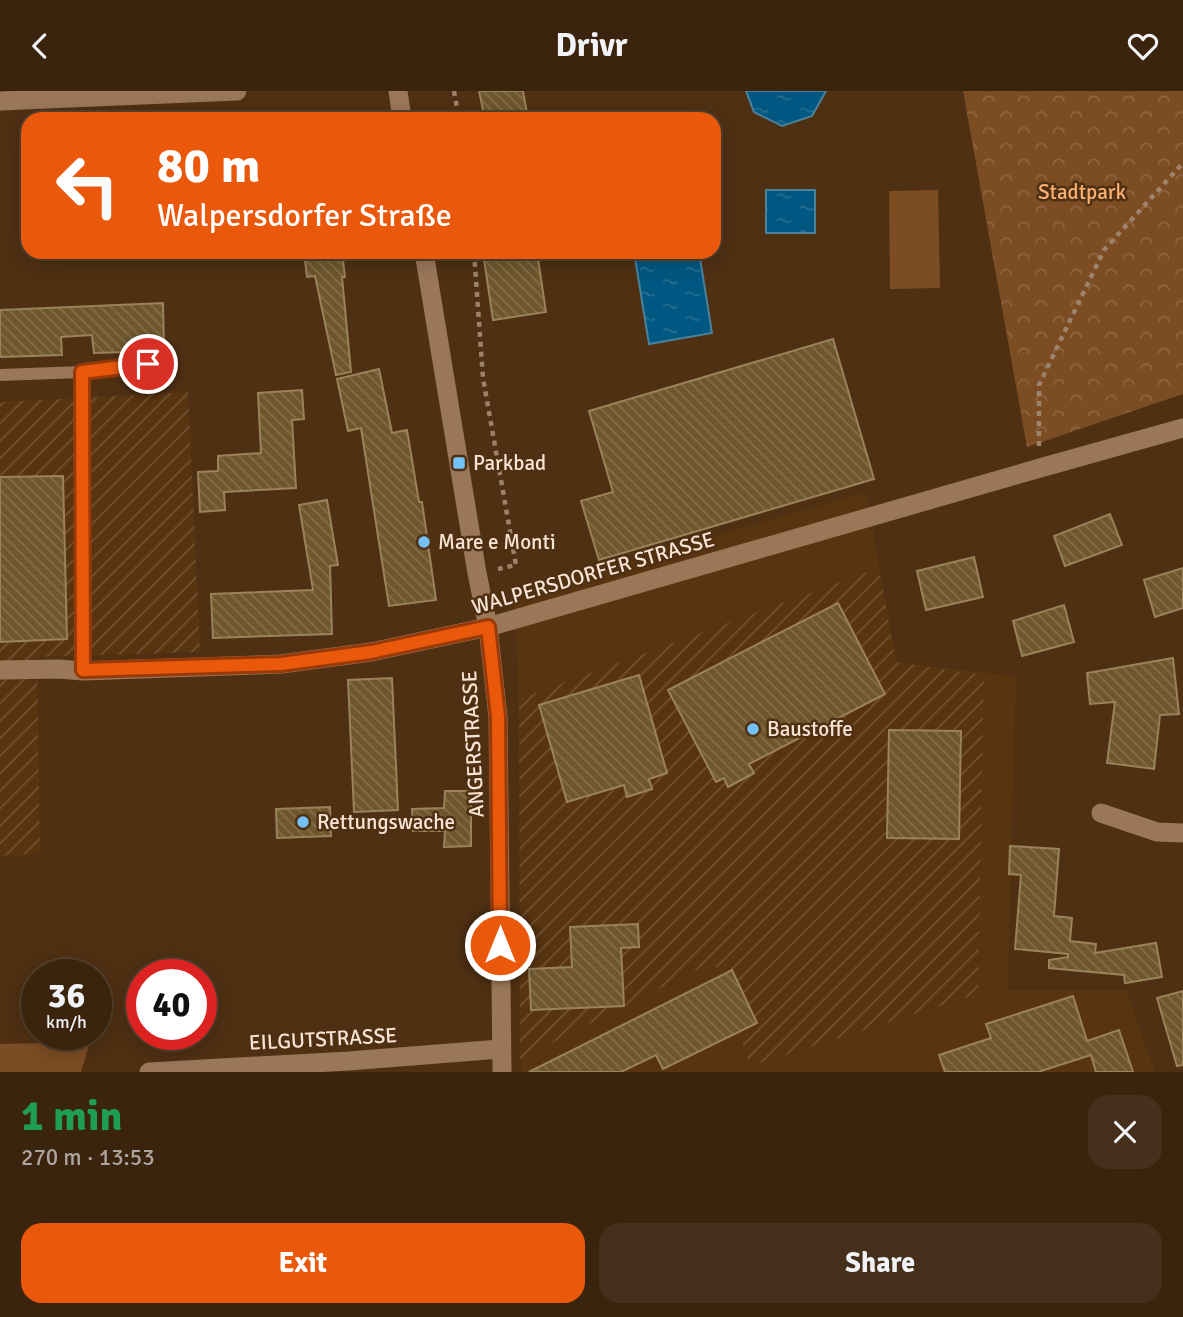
<!DOCTYPE html>
<meta charset="utf-8">
<style>
body{margin:0;font-family:Signika,sans-serif;background:#46301c;color:#f1f3f6;height:100vh;display:flex;flex-direction:column;font-size:26px;white-space:nowrap}
*{box-sizing:border-box;margin:0}
p{font-size:23px;color:#aca49e}
.icon{flex:none;width:38px;height:38px;fill:none;stroke:currentColor;stroke-width:2;stroke-linecap:round;stroke-linejoin:round}
.map{position:relative;height:981px;overflow:hidden}
.side{display:flex;flex-direction:column;background:#3b240e;flex:1}
.side>*{flex:none}
.banner{position:absolute;left:21px;top:21px;width:700px;height:147px;border-radius:21px;box-shadow:0 4px 18px #0003,0 0 0 2px #54412e;background:#ea580c;color:#fff;overflow:hidden}
.speed{position:absolute;left:21px;top:868px;display:flex;gap:14px;font-size:35px;font-weight:700;text-align:center}
.speed>*{display:grid;place-content:center;width:91px;height:91px;border-radius:50%;background:#3b240e;box-shadow:0 4px 18px #0003,0 0 0 2px #54412e;line-height:1}
.speed small{font-size:18px;font-weight:400}
.speed .limit{border:10px solid #d22;background:#fff;color:#111}
.pin{position:absolute;display:grid;place-items:center;width:60px;height:60px;color:#fff;margin:-30px;border:4px solid #fff;border-radius:50%;box-shadow:0 2px 7px #0007}
.me{position:absolute;width:77px;margin:-38px;rotate:0deg;stroke-linejoin:round;filter:drop-shadow(0 0 5px #0008)}
.turn{display:flex;align-items:center;gap:24px;height:147px;padding:0 21px;font-size:32px}
.turn .icon{width:91px;height:91px;stroke-width:2.5}
.turn b{display:block;font-size:49px;line-height:60px}
.round{display:grid;place-items:center;flex:none;width:74px;height:74px;border-radius:21px;background:#46301c}
.headline{display:flex;align-items:center;justify-content:space-between;height:119px;padding:0 21px}
h1{font-size:42px;font-weight:700;line-height:52px;color:#1e9e55}
.action{display:flex;gap:14px;margin-top:auto;padding:14px 21px}
.action a{flex:1;height:80px;border-radius:21px;background:#ea580c;color:#fff;font-size:28px;font-weight:700;line-height:80px;text-align:center}
.action a+a{background:#46301c;color:#f1f3f6}
header{display:flex;justify-content:space-between;align-items:center;height:91px;padding:0 21px;background:#3b240e;font-size:32px;font-weight:700}
.map>svg:first-child{display:block}
.built{fill:#593410}
.industrial{fill:url(#industrial-furrows)}
.park{fill:url(#park-crowns)}
.garden{fill:#7c4d23}
.water{fill:url(#water-ripples);stroke:#4b829a;stroke-width:2}
.building{fill:url(#building-back-hatch);stroke:#9a825b;stroke-width:2}
.lines{fill:none;stroke-linecap:round;stroke-linejoin:round}
.path{stroke:#9d836c;stroke-width:4.5;stroke-dasharray:5 5;stroke-linecap:butt}
.service{stroke:#9b775a;stroke-width:12}
.minor{stroke:#9b775a;stroke-width:19}
.tertiary{stroke:#9b775a;stroke-width:19}
.route-casing{stroke:#983908;stroke-width:18}
.route{stroke:#ea580c;stroke-width:12}
.poi-dot{fill:#73c1f5;stroke:#4f3013;stroke-width:2.5}
.labels{text-anchor:middle;stroke-width:5;stroke-linejoin:round;paint-order:stroke}
.park-label{font-size:21px;fill:#fcb173;stroke:#4f3013}
.poi-label{font-size:21px;fill:#f9e5d5;stroke:#4f3013;text-anchor:start}
.street-label{font-size:21px;fill:#f9e5d5;stroke:#4f3013}
</style>
<header><svg class="icon" aria-label="back" viewBox="0 0 24 24"><path d="M15 5l-7 7 7 7"/></svg>Drivr<svg class="icon" aria-label="heart" viewBox="0 0 24 24"><path d="M12 20l-8-8c-3-5 5-10 8-4 3-6 11-1 8 4z"/></svg></header>
<div class="map">
<svg width="1183" height="981" viewBox="0 0 1183 981">
<defs>
<pattern id="industrial-furrows" width="10" height="10" patternUnits="userSpaceOnUse" patternTransform="scale(1.75)"><rect width="10" height="10" fill="#593410"/><path d="M-1 1l2-2M0 10L10 0M9 11l2-2" fill="none" stroke="#725132"/></pattern>
<pattern id="park-crowns" width="20" height="18" patternUnits="userSpaceOnUse" patternTransform="scale(1.75)"><rect width="20" height="18" fill="#7c4d23"/><path d="M2 6a3 3 0 1 1 6 0M12 15a3 3 0 1 1 6 0" fill="none" stroke="#8f6642"/></pattern>
<pattern id="water-ripples" width="26" height="14" patternUnits="userSpaceOnUse" patternTransform="scale(1.75)"><rect width="26" height="14" fill="#005781"/><path d="M2 4q2-2 4 0t4 0M15 11q2-2 4 0t4 0" fill="none" stroke="#266f92"/></pattern>
<pattern id="building-back-hatch" width="6" height="6" patternUnits="userSpaceOnUse" patternTransform="scale(1.75)"><rect width="6" height="6" fill="#6e562d"/><path d="M-1 5l2 2M0 0l6 6M5-1l2 2" fill="none" stroke="#836e4b"/></pattern>
</defs>
<rect width="100%" height="100%" fill="#4f3013"/>
<path class="built" d="M866,401L897,572L1016,585L1008,899H1126L1155,981H521L519,608L513,503Z"/>
<path class="industrial" d="M188,301L200,561L37,566L40,762L0,765V311Z
M879,477L896,571L984,584L978,903L750,975L714,870L520,968L519,608Z"/>
<path class="park" d="M963,0H1183V303L1027,356Z"/>
<path class="garden" d="M938,99L940,197L890,198L889,100Z
M90,951L81,981H0V953Z"/>
<path class="water" d="M746,0H826L812,25L782,35L754,21Z
M766,99H815V142H766Z
M634,161H699L712,242L649,253Z"/>
<path class="building" d="M479,0H523L528,28H485Z
M304,161H342L345,186H342L351,281L336,284L315,185L307,186Z
M483,161H537L546,221L493,229Z
M163,212L164,260L94,262L92,244L61,246L62,264L0,266V219Z
M833,248L874,388L599,469L581,410L613,401L589,320Z
M379,278L392,342L407,339L419,411H422L436,509L389,515L361,337L348,340L337,288Z
M302,299L304,328L292,329L296,397L224,401L225,419L200,421L198,381L218,380V365L261,362L258,302Z
M63,385L67,548L0,551V386Z
M327,409L338,474L330,475L332,543L213,547L211,503L313,499L299,414Z
M1110,423L1122,454L1065,475L1054,445Z
M974,466L983,506L926,519L917,480Z
M1183,477V517L1155,526L1144,489Z
M838,512L885,603L749,673L754,682L728,696L724,687L716,691L668,599Z
M1064,514L1074,551L1022,565L1013,530Z
M1173,567L1179,623L1160,624L1154,678L1107,672L1115,611L1090,613L1087,582Z
M639,584L667,682L649,688L652,698L627,706L624,694L567,711L539,614Z
M392,587L398,719L354,721L348,589Z
M889,639L961,640L959,748L887,747Z
M445,700H471V755L444,756L445,740H413L412,718L444,717Z
M330,716L331,745L277,747L276,718Z
M1010,755L1059,758L1054,825L1072,827L1070,850L1096,853L1095,862L1156,852L1162,886L1125,892L1124,884L1049,877V869L1068,866V863L1015,858L1021,784L1009,783Z
M638,833L639,856L621,857L624,915L531,919L529,878L572,876L570,836Z
M732,879L757,932L663,978L656,964L621,981H529Z
M1183,900V974L1177,975L1157,907Z
M1073,905L1087,950L1119,939L1133,981H1096L1091,964L1038,981H945L939,964L991,947L986,933Z"/>
<g class="lines">
<path class="path" d="M454,0L459,28
M474,161L483,287L516,474L498,478
M1039,355V294L1104,159L1183,72"/>
<path class="service" d="M82,281L83,580
M0,284L82,281L148,273"/>
<path class="minor" d="M0,10L237,0
M0,579L59,578L83,580L281,573L371,561L488,536L1040,377L1183,337
M1101,722L1157,741L1183,742
M149,981L349,970L500,958"/>
<path class="tertiary" d="M398,0L402,28
M424,161L477,482L488,536L498,626L502,981"/>
</g>
<g class="lines">
<defs>
<path id="route" d="M148,273L82,281L83,579L281,573L371,561L488,536L498,626L500,854"/>
</defs>
<use href="#route" class="route-casing"/>
<use href="#route" class="route"/>
</g>
<g class="poi-dot">
<rect x="452" y="365" width="14" height="14" rx="3.5"/>
<circle cx="424" cy="451" r="7"/>
<circle cx="753" cy="638" r="7"/>
<circle cx="303" cy="731" r="7"/>
</g>
<g class="labels">
<g class="park-label">
<text x="1082" y="108">Stadtpark</text>
</g>
<g class="poi-label">
<text x="473" y="379">Parkbad</text>
<text x="438" y="458">Mare e Monti</text>
<text x="767" y="645">Baustoffe</text>
<text x="317" y="738">Rettungswache</text>
</g>
<g class="street-label">
<text transform="translate(593 482) rotate(-16)" y="7">WALPERSDORFER STRASSE</text>
<text transform="translate(473 653) rotate(-93)" y="7">ANGERSTRASSE</text>
<text transform="translate(323 948) rotate(-3)" y="7">EILGUTSTRASSE</text>
</g>
</g>
</svg>
<div class="speed"><div>36<small>km/h</small></div><div class="limit">40</div></div>
<div class="pin" style="left:148px;top:273px;background:#d93025"><svg class="icon" aria-label="arrive" viewBox="0 0 24 24"><path d="M6 21V4h12l-3 4 3 4H6"/></svg></div>
<svg class="me" style="left:500px;top:854px" viewBox="-20 -20 40 40"><circle r="17" fill="#ea580c" stroke="#fff" stroke-width="3"/><path d="M0-11L8 9 0 5-8 9z" fill="#fff"/></svg>
<div class="banner">
<div class="turn"><svg class="icon" aria-label="left" viewBox="0 0 24 24"><path d="M17 20v-9H6M10 6l-5 5 5 5"/></svg><div><b>80 m</b>Walpersdorfer Straße</div></div>
</div>
</div>
<section class="side">
<div class="headline"><div><h1>1 min</h1><p>270 m · 13:53</p></div><a class="round"><svg class="icon" aria-label="close" viewBox="0 0 24 24"><path d="M6 6l12 12M18 6L6 18"/></svg></a></div>
<div class="action"><a>Exit</a><a>Share</a></div>
</section>
